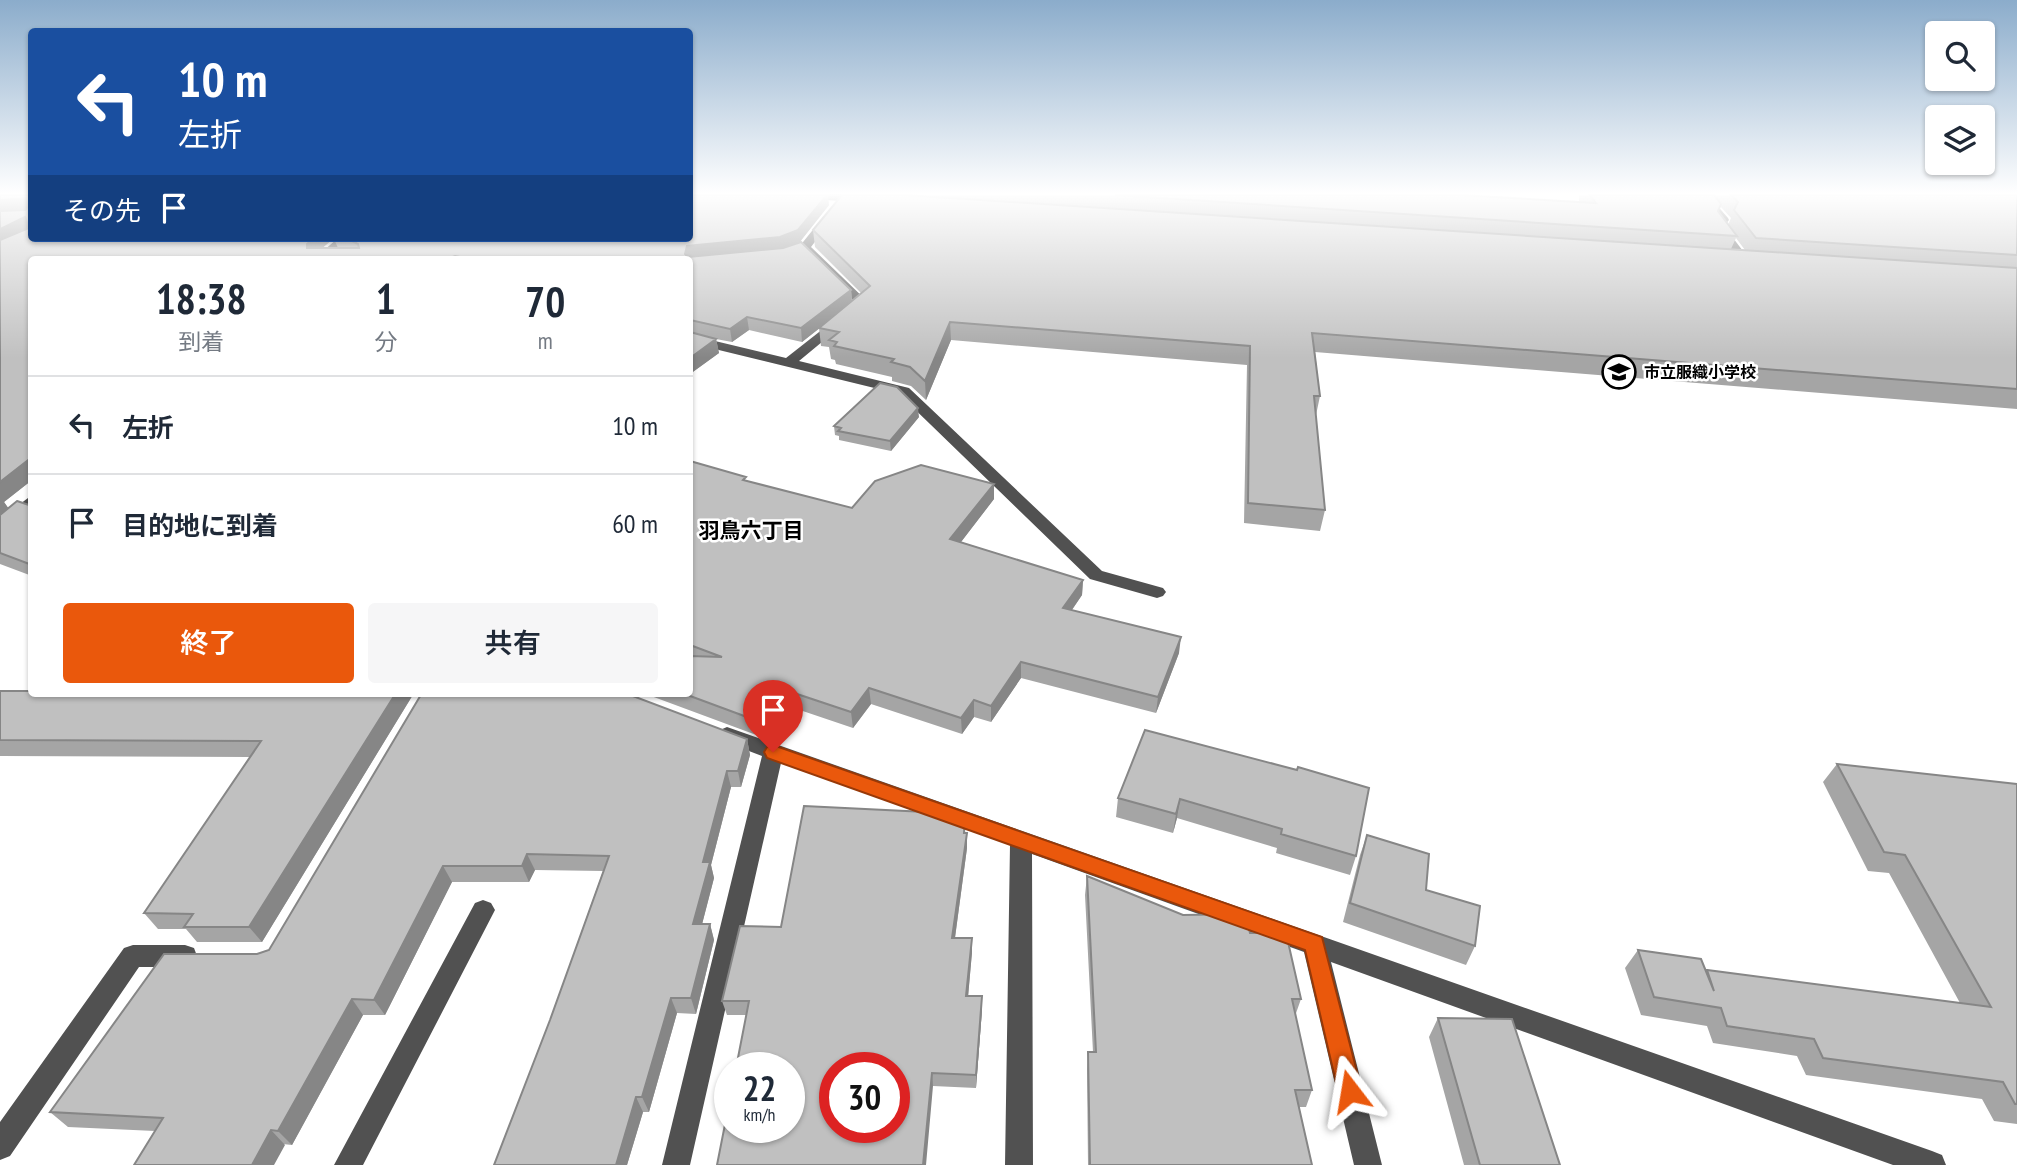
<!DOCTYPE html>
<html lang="ja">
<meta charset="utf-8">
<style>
body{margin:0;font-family:"PT Sans Narrow","Noto Sans JP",sans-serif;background:#f6f6f7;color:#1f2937;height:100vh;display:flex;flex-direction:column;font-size:26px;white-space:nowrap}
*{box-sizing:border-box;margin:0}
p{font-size:23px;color:#747a83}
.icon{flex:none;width:38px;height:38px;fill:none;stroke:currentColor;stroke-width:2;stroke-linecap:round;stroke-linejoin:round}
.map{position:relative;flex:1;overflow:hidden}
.panel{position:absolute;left:28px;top:256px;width:665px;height:441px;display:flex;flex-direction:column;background:#fff;border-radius:7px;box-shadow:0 2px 5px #0004}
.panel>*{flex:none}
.banner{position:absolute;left:28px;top:28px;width:665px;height:214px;border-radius:7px;box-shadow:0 2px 5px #0004;background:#1a4fa0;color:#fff;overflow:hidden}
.tools{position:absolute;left:1925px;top:21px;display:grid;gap:14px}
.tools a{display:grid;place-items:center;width:70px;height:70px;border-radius:7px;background:#fff;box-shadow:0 2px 5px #0004;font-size:35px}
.speed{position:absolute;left:714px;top:1052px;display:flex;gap:14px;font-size:35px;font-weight:700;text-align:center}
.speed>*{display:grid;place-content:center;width:91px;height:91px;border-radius:50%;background:#fff;box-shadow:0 2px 5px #0004;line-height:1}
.speed small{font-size:18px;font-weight:400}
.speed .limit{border:10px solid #d22;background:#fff;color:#111}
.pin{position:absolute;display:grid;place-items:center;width:60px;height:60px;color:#fff;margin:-72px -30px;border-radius:50% 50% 50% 0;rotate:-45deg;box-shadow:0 0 7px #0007}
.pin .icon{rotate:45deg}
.me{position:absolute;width:77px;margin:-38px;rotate:346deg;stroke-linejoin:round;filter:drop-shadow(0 0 5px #0008)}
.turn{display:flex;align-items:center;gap:24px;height:147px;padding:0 35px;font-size:32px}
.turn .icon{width:91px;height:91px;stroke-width:2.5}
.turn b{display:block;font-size:49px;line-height:60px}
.then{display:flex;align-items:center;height:66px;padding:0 35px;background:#0003;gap:14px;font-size:26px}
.eta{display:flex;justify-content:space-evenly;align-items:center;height:119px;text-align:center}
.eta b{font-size:42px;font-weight:600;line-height:49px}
.primary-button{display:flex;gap:14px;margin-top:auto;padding:14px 35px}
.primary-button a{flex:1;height:80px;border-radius:7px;background:#ea580c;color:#fff;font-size:28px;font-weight:600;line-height:80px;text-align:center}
.primary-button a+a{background:#f6f6f7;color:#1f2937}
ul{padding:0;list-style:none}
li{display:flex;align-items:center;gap:21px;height:98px;padding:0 35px;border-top:2px solid #e0e1e3}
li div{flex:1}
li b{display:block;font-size:26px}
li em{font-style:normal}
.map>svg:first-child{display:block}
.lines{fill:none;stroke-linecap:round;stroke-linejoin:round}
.minor{fill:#515151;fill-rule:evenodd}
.wall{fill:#a5a5a5;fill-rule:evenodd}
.shaded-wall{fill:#868686}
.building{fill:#c0c0c0;stroke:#868686;stroke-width:2;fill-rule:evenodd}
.route{fill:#ea580c;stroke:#983908;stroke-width:2}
.labels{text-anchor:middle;stroke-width:5;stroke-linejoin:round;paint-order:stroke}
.far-poi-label{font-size:16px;font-weight:bold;fill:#000;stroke:#fff;text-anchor:start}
.neighbourhood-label{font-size:21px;font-weight:bold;fill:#000;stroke:#fff}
</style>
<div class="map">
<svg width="2017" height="1165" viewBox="0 0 2017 1165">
<rect width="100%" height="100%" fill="#fff"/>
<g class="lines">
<path class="minor" d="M783,195C800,194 853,190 866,199L861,202L788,198Z
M1698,195H1708L1728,218L1729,220L1724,226L1749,259L1747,261H1739L1714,228L1713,226L1718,220Z
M824,216L833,218L811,247L869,303L799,361L909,388L1102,571L1163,588L1166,592L1163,596L1157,598L1090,579L899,394L690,343V335L786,358L856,303L799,247Z
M338,238H350L327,259H314Z
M32,495V509L6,531L0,532V519Z
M727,727L1932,1151L1942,1155L1946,1165H1893L1331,962L1382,1165H1354L1304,952L1032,854L1033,1165H1005L1010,845L781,763L690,1165H662L762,756L720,740L717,735L720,730Z
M483,900L491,903L495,910L363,1165H334L475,903Z
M133,945H185L194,948L197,956L194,964L185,967H139L10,1156L0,1160V1122L124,948Z"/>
</g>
<path class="wall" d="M0,195L334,238L322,248H338L334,239L829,205L799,243L851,290L852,301L861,293L815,247L813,230L842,195H1461L1579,202V195H2017V409L1315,352L1320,396L1316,415L1325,510L1320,531L1244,523L1247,365L951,340L926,400L911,386L892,381V377L836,364L835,360L831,359L829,347L821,346L819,328L802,342L749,330L732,342L716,339L719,353L690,374V259H32V480L4,502L8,508L32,506V576L0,564ZM1720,206L1731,218L1728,225L1718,212ZM1736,238L1745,250L1731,249Z
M919,417L891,451L839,440V436L835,435L834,426Z
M690,461L746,481L852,508L994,499L961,542L1083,580L1082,595L1072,610L1179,653L1156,713L1021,678L991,722L974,717L962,734L871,704L853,728L785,705L759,736L643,693H690Z
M0,691L32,693H414L262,942H197L186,929H158L144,913L250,757L0,756Z
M422,693L747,739L750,755L741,787H731L711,865L714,878L702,924H710L714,940L696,1014L677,1013L649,1112H643L627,1165H494L550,1020L603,871L535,870L529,882H452L385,1015H363L292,1145L155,1131L68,1127L50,1112L257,954L269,950Z
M1145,730L1356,856L1350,875L1276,853L1277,848L1177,818L1173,833L1116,817L1118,798Z
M1837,764L2017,784V1124L1994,1121L1982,1099L1806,1075L1797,1056L1713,1043L1707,1026L1641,1015L1625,968L1638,950L1706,971L1707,970L1960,1003L1889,873L1868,871L1823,782Z
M947,819L967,833V848L955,938H972V952L968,996L982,1010L976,1088L933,1086L746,1015H727L722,1001L781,927Z
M1367,835L1475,946L1466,965L1343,922L1360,855Z
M1087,876L1183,915L1250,933L1301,999L1295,1016L1312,1090L1306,1107H1299L1312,1165H1088L1087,1069L1088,1052H1093L1085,895Z
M1438,1018L1560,1165H1464L1429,1037Z"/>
<path class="shaded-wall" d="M828,195L829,205L799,243L781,249L690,258L685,254L687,246Z
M25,198L32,210L0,213V200Z
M25,217L32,228L0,245V229Z
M314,238H334L312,257L307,248V244Z
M851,290L852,303L802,342L801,328Z
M747,317L749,330L732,342L730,329Z
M950,322L951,340L926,400L925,381Z
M716,339L719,353L690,374V358Z
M918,408L919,417L891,451L890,441Z
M32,457V480L4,502L9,509L0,517V482Z
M994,484V499L951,555L950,539Z
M1083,580L1082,595L1062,624L1063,608Z
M1181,637L1179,653L1156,713L1158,697Z
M1021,662V678L991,722V706Z
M869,688L871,704L853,728L851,712Z
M782,689L785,705L759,736L755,720Z
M396,693H414L262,942L249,927Z
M974,700V717L962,734L961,718Z
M747,739L750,755L741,787L738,771Z
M727,771L731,787L711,865L714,878L698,940L693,924L703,862Z
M1180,799L1177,818L1173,833L1176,814Z
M967,833V848L953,952L952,938Z
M527,854L535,870L529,882L522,866Z
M443,866L452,882L385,1015L374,1000Z
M710,924L714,940L696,1014L691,998Z
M972,938V952L967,1009L966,996Z
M982,996V1010L976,1088V1075Z
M671,998L677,1013L649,1112L642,1097Z
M352,999L363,1015L292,1145L278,1131Z
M932,1073L933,1086L926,1165H923Z
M636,1097L643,1112L627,1165H616Z
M271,1130L285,1145L274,1165H252Z"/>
<path class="building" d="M0,195H32V238H314L307,244V248H359L358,244L352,241L334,239L335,238H690V195H827L798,230L780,237L687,246L685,254L688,257L783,248L801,242L851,290L801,328L747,317L730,329L690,320V259H470L455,256L447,259H32V457L0,482V240L29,228L25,217L0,229V211L25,210L28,207L25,198L0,200Z
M842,195H905L2017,268V389L1312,333L1320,396H1314L1325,510L1248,503L1250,346L950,322L925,381L910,367L891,362L894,359L834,346L837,342L829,340L839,332L819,328L870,286L813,230Z
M1115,195H1461L1596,203L1590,195H1714L1721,204L1718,211L1737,236Z
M1731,195H2017V255L1756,238L1734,210L1738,202Z
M690,332L716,339L690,358Z
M880,383L897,387L918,408L890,441L838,431L841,428L834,426Z
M690,461L746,477L743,480L852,508L875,481L921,465L994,484L950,539L1083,580L1063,608L1181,637L1158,697L1021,662L991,706L974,700L961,718L869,688L851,712L782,689L755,720L682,693H690V656L722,657L690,645Z
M17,501L32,506V565L0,553V515Z
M0,691H32V693H396L249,927H184L193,914L144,913L261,741L0,740Z
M422,693H625L747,739L738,771H727L703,862H710L693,924H710L691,998H671L642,1097H636L616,1165H494L550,1020L609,856L527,854L522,866H443L374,1000L352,999L278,1131L271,1130L252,1165H134L163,1118L50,1112L164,954H257L269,950Z
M1145,730L1297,770L1298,767L1369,788L1356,856L1281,834L1282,829L1180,799L1176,814L1118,798Z
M1837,764L2017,784V1104H2015L2003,1082L1823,1058L1814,1039L1727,1026L1721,1008L1654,997L1638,950L1701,959L1714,991L1707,970L1991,1007L1905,855L1884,852Z
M804,806L946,813L947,819H965L964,833H967L952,938H972L966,996H982L976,1075L932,1073L923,1165H717L730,1099V1127H789V1068H736L749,1001H722L740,926L781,927ZM835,1068H894V1127H835Z
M1367,835L1429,854L1426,890L1480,906L1475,946L1350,903Z
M1087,876L1183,915L1242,914L1245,915L1250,933H1286L1301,999H1292L1312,1090H1295L1312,1165H1090L1088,1052H1096Z
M1438,1018L1512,1019L1560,1165H1480Z"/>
<linearGradient id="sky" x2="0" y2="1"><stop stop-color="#8baccb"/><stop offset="0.54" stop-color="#fff"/><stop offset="1" stop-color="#fff" stop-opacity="0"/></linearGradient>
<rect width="2017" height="358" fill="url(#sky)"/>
<path class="route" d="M773,745L1322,937L1362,1091L1359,1100L1350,1104L1341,1100L1338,1091L1305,950L767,758L764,752L767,747Z"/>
<defs>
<symbol id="school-ring" viewBox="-11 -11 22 22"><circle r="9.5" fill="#fff" stroke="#000" stroke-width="1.5"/><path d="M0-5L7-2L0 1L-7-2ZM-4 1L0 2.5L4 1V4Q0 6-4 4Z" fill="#000"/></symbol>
</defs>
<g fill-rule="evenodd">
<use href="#school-ring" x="1600" y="353" width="38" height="38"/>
</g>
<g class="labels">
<g class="far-poi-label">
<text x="1644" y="378">市立服織小学校</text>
</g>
<g class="neighbourhood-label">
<text x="751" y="538">羽鳥六丁目</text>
</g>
</g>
</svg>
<div class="tools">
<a><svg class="icon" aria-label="search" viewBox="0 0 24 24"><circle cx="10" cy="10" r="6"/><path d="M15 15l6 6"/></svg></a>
<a><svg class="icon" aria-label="layers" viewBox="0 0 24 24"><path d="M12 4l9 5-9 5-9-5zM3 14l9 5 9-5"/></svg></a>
</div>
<div class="speed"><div>22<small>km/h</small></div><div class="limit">30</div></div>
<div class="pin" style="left:773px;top:752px;background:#d93025"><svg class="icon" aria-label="arrive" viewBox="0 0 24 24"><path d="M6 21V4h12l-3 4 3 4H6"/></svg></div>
<svg class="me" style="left:1350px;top:1091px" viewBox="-20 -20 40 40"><path d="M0-17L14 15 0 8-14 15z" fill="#ea580c" stroke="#fff" stroke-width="4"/></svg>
<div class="banner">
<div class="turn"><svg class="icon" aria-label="left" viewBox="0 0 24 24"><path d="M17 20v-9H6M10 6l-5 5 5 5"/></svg><div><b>10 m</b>左折</div></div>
<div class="then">その先<svg class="icon" aria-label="arrive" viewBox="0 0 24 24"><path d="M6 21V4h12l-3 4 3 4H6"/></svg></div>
</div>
<section class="panel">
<div class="eta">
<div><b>18:38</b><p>到着</p></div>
<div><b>1</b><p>分</p></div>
<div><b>70</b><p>m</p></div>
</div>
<ul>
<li><svg class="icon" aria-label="left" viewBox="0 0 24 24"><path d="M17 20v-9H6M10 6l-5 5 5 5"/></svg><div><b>左折</b></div><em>10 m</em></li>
<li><svg class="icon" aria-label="arrive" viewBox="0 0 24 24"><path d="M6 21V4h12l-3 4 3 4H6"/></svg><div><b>目的地に到着</b></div><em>60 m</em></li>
</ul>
<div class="primary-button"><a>終了</a><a>共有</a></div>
</section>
</div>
